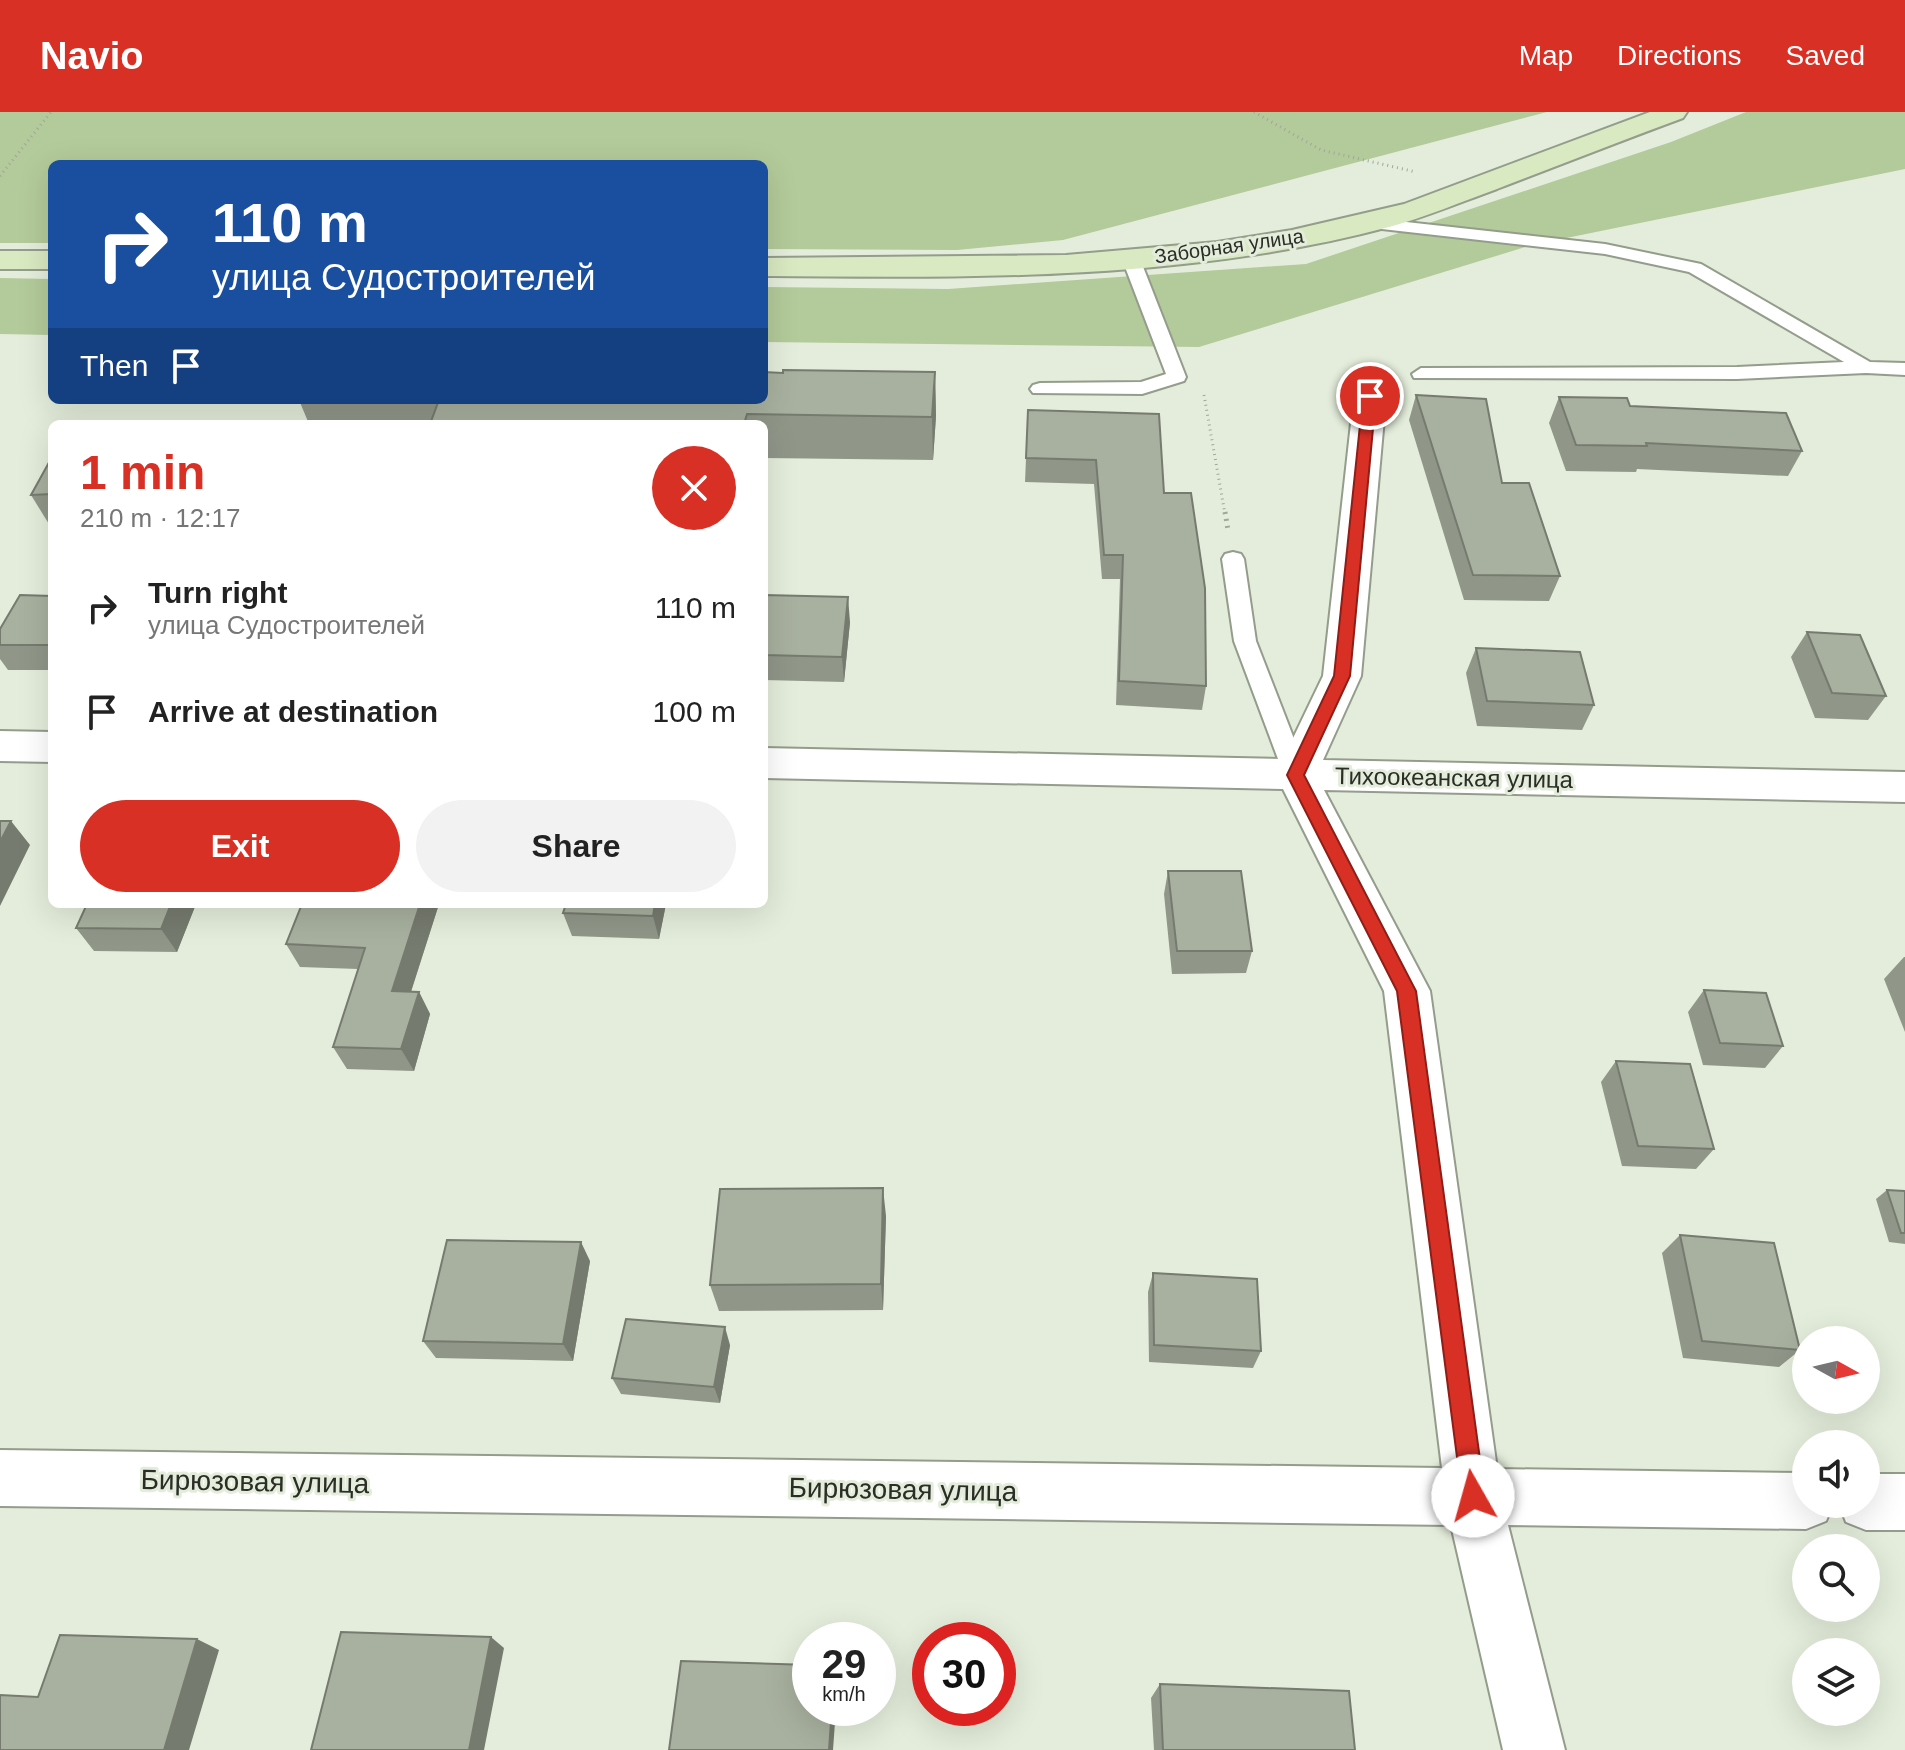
<!DOCTYPE html>
<meta charset="utf-8">
<style>
body{margin:0;font-family:Helvetica,sans-serif;background:#f2f2f2;color:#222;height:100vh;display:flex;flex-direction:column;font-size:30px;white-space:nowrap}
*{box-sizing:border-box;margin:0}
p{font-size:26px;color:#767676}
.icon{flex:none;width:44px;height:44px;fill:none;stroke:currentColor;stroke-width:2;stroke-linecap:round;stroke-linejoin:round}
.map{position:relative;flex:1;overflow:hidden}
.details{position:absolute;left:48px;top:308px;width:720px;height:488px;display:flex;flex-direction:column;background:#fff;border-radius:12px;box-shadow:0 8px 32px #0002}
.details>*{flex:none}
.top-card{position:absolute;left:48px;top:48px;width:720px;height:244px;border-radius:12px;box-shadow:0 8px 32px #0002;background:#1a4fa0;color:#fff;overflow:hidden}
.needle{width:52px;rotate:98deg}
.tools{position:absolute;left:1792px;top:1214px;display:grid;gap:16px}
.tools a{display:grid;place-items:center;width:88px;height:88px;border-radius:50%;background:#fff;box-shadow:0 8px 32px #0002;font-size:40px}
.speed{position:absolute;left:792px;top:1510px;display:flex;gap:16px;font-size:40px;font-weight:700;text-align:center}
.speed>*{display:grid;place-content:center;width:104px;height:104px;border-radius:50%;background:#fff;box-shadow:0 8px 32px #0002;line-height:1}
.speed small{font-size:20px;font-weight:400}
.speed .limit{border:12px solid #d22;background:#fff;color:#111}
.pin{position:absolute;display:grid;place-items:center;width:68px;height:68px;color:#fff;margin:-34px;border:4px solid #fff;border-radius:50%;box-shadow:0 2px 8px #0007}
.me{position:absolute;width:88px;margin:-44px;rotate:353deg;stroke-linejoin:round;filter:drop-shadow(0 0 6px #0008)}
.turn{display:flex;align-items:center;gap:28px;height:168px;padding:0 32px;font-size:36px}
.turn .icon{width:104px;height:104px;stroke-width:2.5}
.turn b{display:block;font-size:56px;line-height:68px}
.then{display:flex;align-items:center;height:76px;padding:0 32px;background:#0003;gap:16px;font-size:30px}
.round{display:grid;place-items:center;flex:none;width:84px;height:84px;border-radius:42px;background:#f2f2f2}
.summary{display:flex;align-items:center;justify-content:space-between;height:136px;padding:0 32px}
h1{font-size:48px;font-weight:700;line-height:60px;color:#d93025}
.cta{display:flex;gap:16px;margin-top:auto;padding:16px 32px}
.cta a{flex:1;height:92px;border-radius:48px;background:#d93025;color:#fff;font-size:32px;font-weight:700;line-height:92px;text-align:center}
.cta a+a{background:#f2f2f2;color:#222}
ul{padding:0;list-style:none}
li{display:flex;align-items:center;gap:24px;height:104px;padding:0 32px}
li div{flex:1}
li b{display:block;font-size:30px}
li em{font-style:normal}
header{display:flex;align-items:center;gap:48px;box-sizing:border-box;height:112px;padding:0 40px;background:#d93025;color:#fff}
header strong{font-size:38px}
nav{display:flex;gap:44px;margin-inline-start:auto;font-size:28px}
.map>svg:first-child{display:block}
.green{fill:#b3ca9a}
.lines{fill:none;stroke-linecap:round;stroke-linejoin:round}
.lane-casing{stroke:#949c8c;stroke-width:4}
.street-casing{stroke:#949c8c;stroke-width:4}
.secondary-casing{stroke:#949c8c;stroke-width:4}
.path-far1{stroke:#a0a799;stroke-width:3;stroke-dasharray:1 4;stroke-linecap:butt}
.path{stroke:#a0a799;stroke-width:5;stroke-dasharray:2 5;stroke-linecap:butt}
.lane{fill:#fff;fill-rule:evenodd}
.street{fill:#fff;fill-rule:evenodd}
.secondary{fill:#d9e9c1;fill-rule:evenodd}
.wall{fill:#909789}
.shaded-wall{fill:#767b6f}
.building{fill:#a8b09f;stroke:#767b6f;stroke-width:2}
.route{fill:#d93025;stroke:#8d1f18;stroke-width:2}
.labels{text-anchor:middle;stroke-width:6;stroke-linejoin:round;paint-order:stroke}
.far-street-label{font-size:20px;fill:#2a2e27;stroke:#e4eddb}
.street-label{font-size:24px;fill:#2a2e27;stroke:#e4eddb}
.near-street-label{font-size:28px;fill:#2a2e27;stroke:#e4eddb}
</style>
<header>
<strong>Navio</strong>
<nav><a>Map</a><a>Directions</a><a>Saved</a></nav>
</header>
<div class="map">
<svg width="1905" height="1638" viewBox="0 0 1905 1638">
<rect width="100%" height="100%" fill="#e4eddb"/>
<path class="green" d="M0,0H1547L1063,128L957,138L764,137V52H52V131H0Z
M1746,0H1905V57L1532,133L1199,235L764,230V175L948,177L1306,152L1671,30Z
M0,166L52,167V223L0,222Z"/>
<g class="lines">
<defs>
<path id="lane" d="M1370,106L1605,132L1701,152L1870,250L1905,251V263L1866,261L1737,267L1414,266L1412,262L1421,256L1737,255L1844,250L1689,160L1605,142L1364,115L1362,111L1364,107Z
M1131,142L1140,147L1186,265L1184,269L1142,282L1033,281L1030,277L1033,273L1040,271L1141,270L1166,262L1122,147Z
M1233,440L1241,442L1244,447L1256,529L1308,663L1304,669L1296,672L1288,669L1284,663L1234,529L1222,447L1225,442Z"/>
<path id="street" d="M1370,274L1381,277L1386,284L1361,564L1323,648L1905,660V690L1324,678L1430,879L1497,1357L1806,1361V1392H1833L1826,1409L1806,1417L1508,1413L1565,1638H1503L1451,1413L0,1394V1338L1442,1356L1384,879L1283,677L764,666V636L1283,647L1323,564L1354,284L1359,277Z
M0,619L52,620V650L0,649Z
M1866,1362H1905V1418H1866L1846,1410L1839,1392H1866Z"/>
<path id="secondary" d="M1650,0H1687L1683,6C1621,29 1559,53 1497,77C1461,90 1426,105 1389,115C1186,169 972,166 764,164V146L1066,143L1217,130L1292,118L1404,92Z
M0,139H52V157H0Z"/>
</defs>
<use href="#lane" class="lane-casing"/>
<use href="#street" class="street-casing"/>
<use href="#secondary" class="secondary-casing"/>
<path class="path-far1" d="M1254,0L1321,38L1416,60
M0,64L51,0
M1204,283L1225,402"/>
<path class="path" d="M1225,400L1228,418"/>
<use href="#lane" class="lane"/>
<use href="#street" class="street"/>
<use href="#secondary" class="secondary"/>
</g>
<path class="wall" d="M935,260L936,304L933,348L764,346V312H309L299,288H764L783,261Z
M1416,283L1502,371L1560,464L1549,489L1464,488L1409,308Z
M1559,285L1630,294L1802,339L1788,364L1637,357L1636,360L1566,359L1549,311Z
M1028,298L1164,381L1206,574L1202,598L1116,593L1120,467H1102L1094,372L1025,370Z
M52,345V417L31,383Z
M764,483L850,510L844,570L764,568Z
M52,484V558H8L0,547V517Z
M1807,520L1886,584L1868,608L1815,606L1791,545Z
M1476,536L1594,593L1582,618L1477,614L1466,561Z
M1168,759L1252,839L1246,861L1172,862L1164,782Z
M87,792H196L177,840L94,839L76,816Z
M302,792H439L411,880H419L430,902L414,959L347,957L333,935L358,857L300,855L286,832Z
M566,792H666L659,827L572,824L563,801Z
M1904,845H1905V920L1884,867Z
M1704,878L1783,934L1765,956L1703,953L1688,900Z
M1616,949L1714,1037L1696,1057L1622,1054L1601,970Z
M1887,1078L1905,1079V1132L1889,1130L1876,1087Z
M886,1104L883,1198L719,1199L710,1173Z
M1680,1123L1800,1238L1779,1255L1683,1246L1662,1141Z
M590,1149L573,1249L436,1246L423,1229Z
M1153,1161L1261,1239L1253,1256L1149,1250L1148,1180Z
M730,1233L720,1291L621,1282L612,1266Z
M1160,1572L1355,1638H1154L1151,1586Z"/>
<path class="shaded-wall" d="M935,260L936,304L933,348L932,305Z
M848,485L850,510L844,570L842,545Z
M11,709L30,733L0,794V730Z
M171,792H196L177,840L161,817Z
M420,792H439L404,901L392,879Z
M655,792H666L659,827L653,804Z
M419,880L430,902L414,959L401,937Z
M883,1076L886,1104L883,1198L881,1172Z
M581,1130L590,1149L573,1249L563,1232Z
M725,1215L730,1233L720,1291L714,1275Z
M491,1525L504,1536L484,1638H469Z
M197,1527L219,1538L189,1638H164Z
M832,1596H836L833,1638H829Z"/>
<path class="building" d="M783,258L935,260L932,305L747,302L744,312H430L439,288H764V260L783,261Z
M1416,283L1486,287L1502,371H1529L1560,464L1473,463Z
M1559,285L1627,286L1630,294L1786,301L1802,339L1646,331L1647,334L1576,333Z
M1028,298L1159,302L1164,381H1191L1205,476L1206,574L1119,569L1123,443H1104L1096,348L1026,346Z
M52,345V382L31,383Z
M20,483L52,484V533H0V517Z
M764,483L848,485L842,545L764,543Z
M1807,520L1860,523L1886,584L1832,581Z
M1476,536L1580,540L1594,593L1487,589Z
M0,709H11L0,730Z
M1168,759H1241L1252,839H1177Z
M87,792H171L161,817L76,816Z
M302,792H420L392,879L419,880L401,937L333,935L365,836L286,832Z
M566,792H655L653,804L563,801Z
M1704,878L1766,881L1783,934L1720,931Z
M1616,949L1690,952L1714,1037L1638,1034Z
M883,1076L881,1172L710,1173L720,1077Z
M1887,1078L1905,1079V1121H1901Z
M1680,1123L1774,1131L1800,1238L1702,1229Z
M447,1128L581,1130L563,1232L423,1229Z
M1153,1161L1257,1167L1261,1239L1154,1233Z
M626,1207L725,1215L714,1275L612,1266Z
M341,1520L491,1525L469,1638H311Z
M60,1523L197,1527L164,1638H0V1583L38,1585Z
M681,1549L810,1553V1596H832L829,1638H669Z
M1160,1572L1349,1579L1355,1638H1163Z"/>
<path class="route" d="M1370,280L1376,284L1350,564L1304,663L1416,879L1485,1384L1482,1392L1473,1396L1465,1392L1462,1384L1397,879L1287,663L1334,564L1363,284Z"/>
<g class="labels">
<g class="far-street-label">
<text transform="translate(1229 134) rotate(-8)" y="7">Заборная улица</text>
</g>
<g class="street-label">
<text transform="translate(1454 666) rotate(1)" y="8">Тихоокеанская улица</text>
</g>
<g class="near-street-label">
<text transform="translate(255 1369) rotate(1)" y="10">Бирюзовая улица</text>
<text transform="translate(903 1377) rotate(1)" y="10">Бирюзовая улица</text>
</g>
</g>
</svg>
<div class="tools">
<a><svg class="needle" viewBox="-14 -14 28 28"><path d="M0-13l5 13h-10z" fill="#e53935"/><path d="M0 13l5-13h-10z" fill="#767676"/></svg></a>
<a><svg class="icon" aria-label="sound" viewBox="0 0 24 24"><path d="M4 9h4l5-4v14l-5-4H4zM17 9q2 3 0 6"/></svg></a>
<a><svg class="icon" aria-label="search" viewBox="0 0 24 24"><circle cx="10" cy="10" r="6"/><path d="M15 15l6 6"/></svg></a>
<a><svg class="icon" aria-label="layers" viewBox="0 0 24 24"><path d="M12 4l9 5-9 5-9-5zM3 14l9 5 9-5"/></svg></a>
</div>
<div class="speed"><div>29<small>km/h</small></div><div class="limit">30</div></div>
<div class="pin" style="left:1370px;top:284px;background:#d93025"><svg class="icon" aria-label="arrive" viewBox="0 0 24 24"><path d="M6 21V4h12l-3 4 3 4H6"/></svg></div>
<svg class="me" style="left:1473px;top:1384px" viewBox="-20 -20 40 40"><circle r="19" fill="#fff"/><path d="M0-13L10 11 0 6-10 11z" fill="#d93025"/></svg>
<div class="top-card">
<div class="turn"><svg class="icon" aria-label="right" viewBox="0 0 24 24"><path d="M7 20v-9h11M14 6l5 5-5 5"/></svg><div><b>110 m</b>улица Судостроителей</div></div>
<div class="then">Then<svg class="icon" aria-label="arrive" viewBox="0 0 24 24"><path d="M6 21V4h12l-3 4 3 4H6"/></svg></div>
</div>
<section class="details">
<div class="summary"><div><h1>1 min</h1><p>210 m · 12:17</p></div><a class="round" style="background:#d93025;color:#fff"><svg class="icon" aria-label="close" viewBox="0 0 24 24"><path d="M6 6l12 12M18 6L6 18"/></svg></a></div>
<ul>
<li><svg class="icon" aria-label="right" viewBox="0 0 24 24"><path d="M7 20v-9h11M14 6l5 5-5 5"/></svg><div><b>Turn right</b><p>улица Судостроителей</p></div><em>110 m</em></li>
<li><svg class="icon" aria-label="arrive" viewBox="0 0 24 24"><path d="M6 21V4h12l-3 4 3 4H6"/></svg><div><b>Arrive at destination</b></div><em>100 m</em></li>
</ul>
<div class="cta"><a>Exit</a><a>Share</a></div>
</section>
</div>
